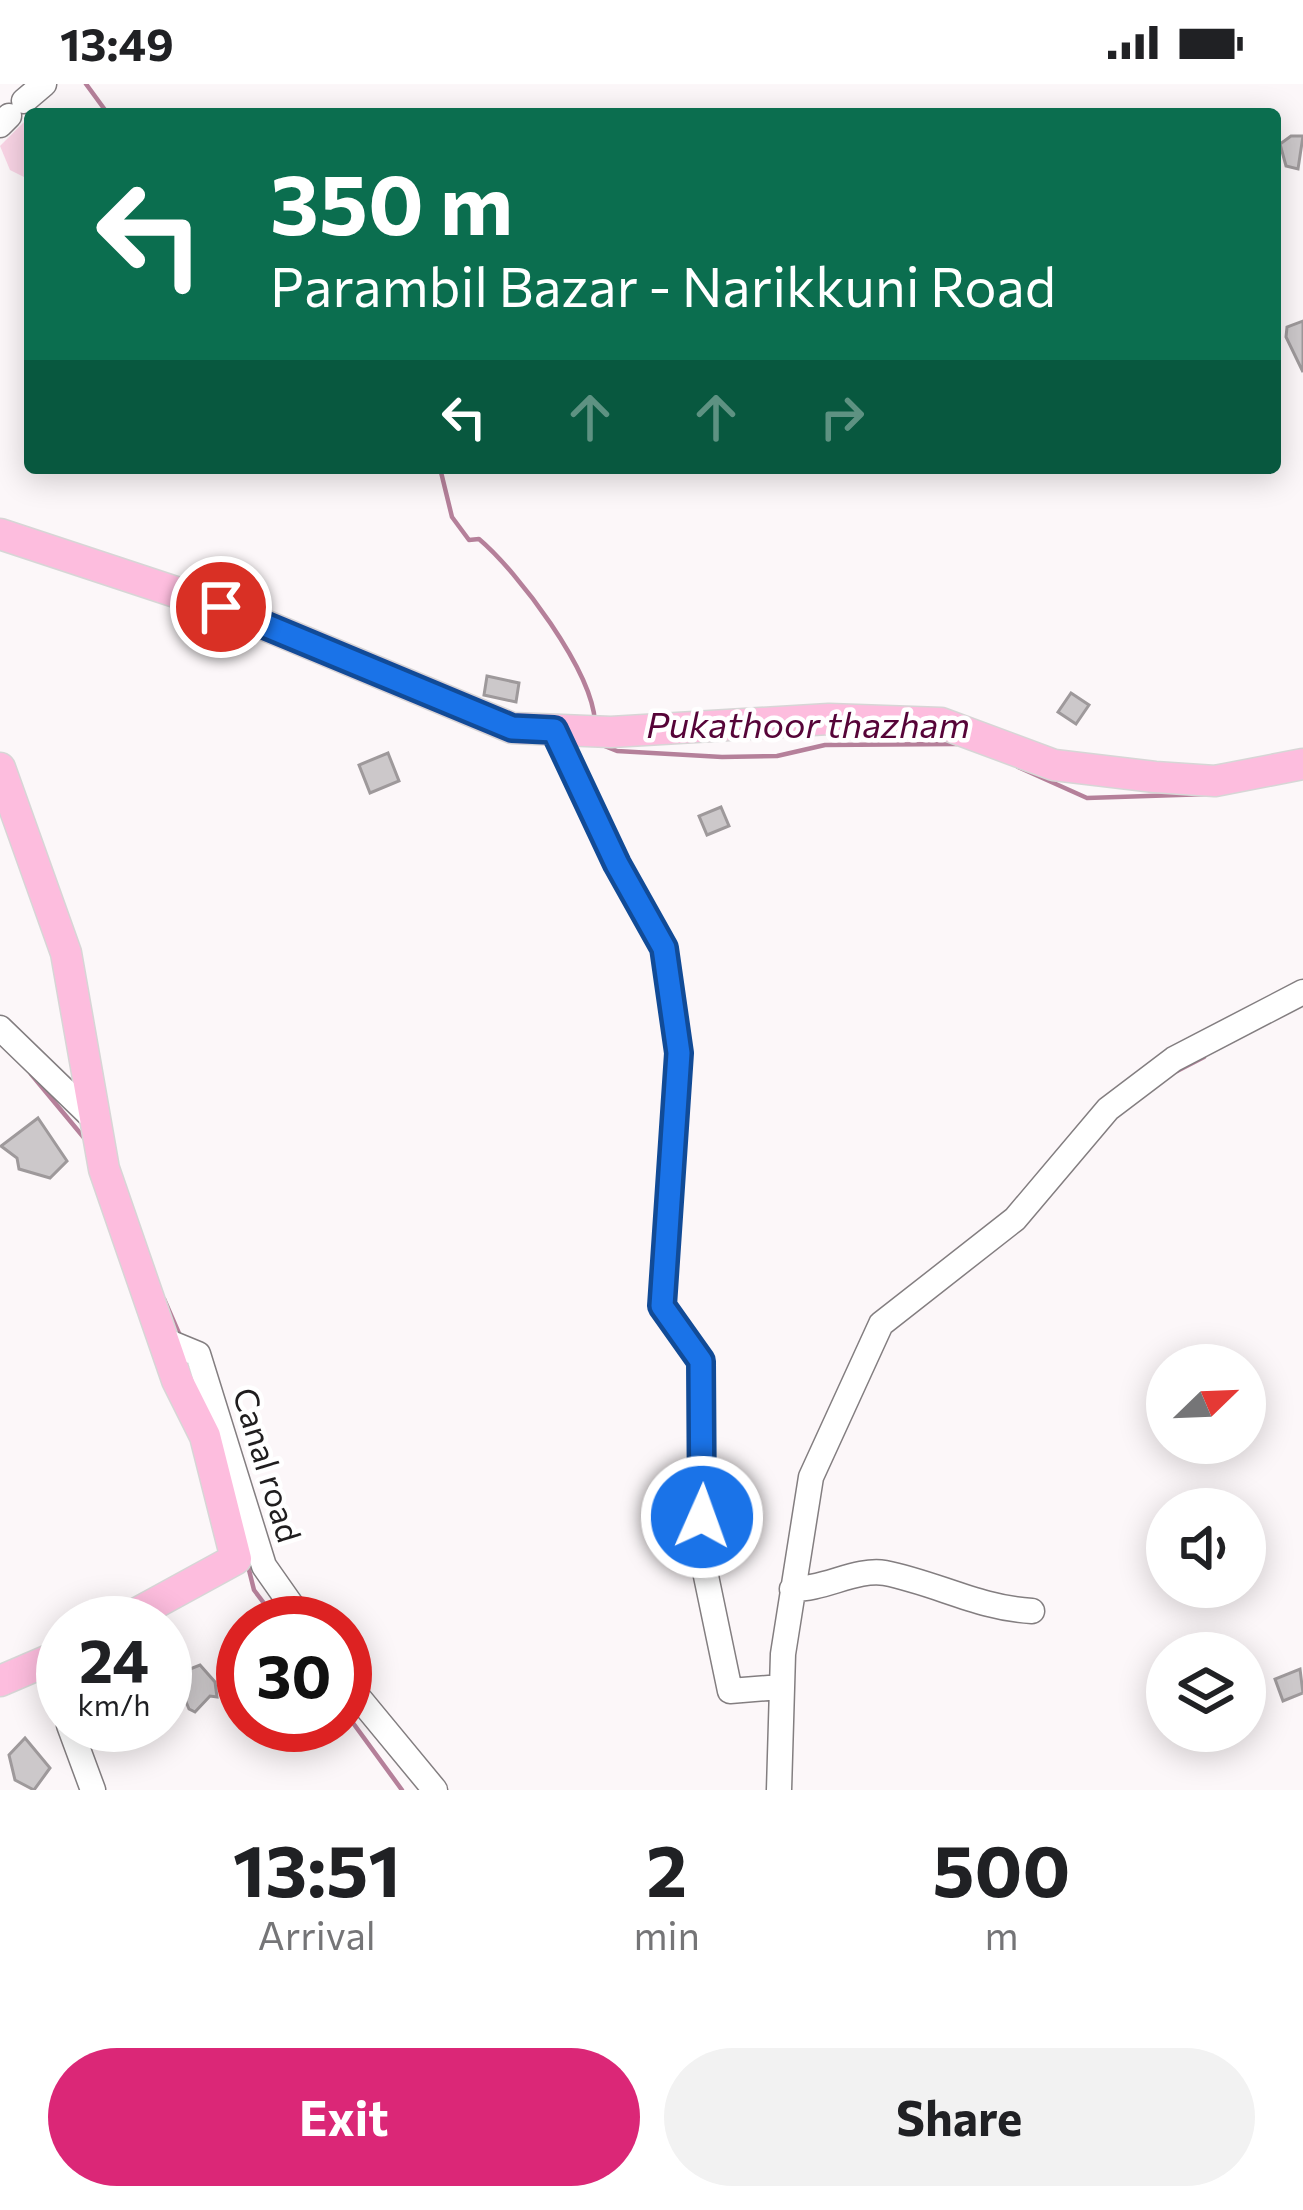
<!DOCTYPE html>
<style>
body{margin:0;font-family:Commissioner,sans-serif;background:#f2f2f2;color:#202124;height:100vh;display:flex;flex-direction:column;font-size:45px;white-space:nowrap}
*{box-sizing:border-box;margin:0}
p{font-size:39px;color:#757577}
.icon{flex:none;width:66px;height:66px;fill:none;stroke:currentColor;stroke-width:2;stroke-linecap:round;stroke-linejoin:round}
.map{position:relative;height:1706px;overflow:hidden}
.panel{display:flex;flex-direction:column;background:#fff;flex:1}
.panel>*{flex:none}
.top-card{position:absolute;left:24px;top:24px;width:1257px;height:366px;border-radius:12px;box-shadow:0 6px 30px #0003;background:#0b6e4f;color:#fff;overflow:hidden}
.needle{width:78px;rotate:67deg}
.tools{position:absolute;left:1146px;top:1260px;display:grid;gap:24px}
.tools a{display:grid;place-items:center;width:120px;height:120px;border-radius:50%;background:#fff;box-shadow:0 6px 30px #0003;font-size:60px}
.speed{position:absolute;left:36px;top:1512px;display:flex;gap:24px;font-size:60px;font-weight:700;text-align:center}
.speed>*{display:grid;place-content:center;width:156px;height:156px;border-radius:50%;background:#fff;box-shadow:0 6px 30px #0003;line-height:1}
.speed small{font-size:30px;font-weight:400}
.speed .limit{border:18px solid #d22;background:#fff;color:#111}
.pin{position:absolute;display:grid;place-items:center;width:102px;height:102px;color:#fff;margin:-51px;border:6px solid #fff;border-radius:50%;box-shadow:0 3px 12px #0007}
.me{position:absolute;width:132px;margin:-66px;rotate:2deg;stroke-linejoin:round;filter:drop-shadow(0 0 9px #0008)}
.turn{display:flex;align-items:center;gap:42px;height:252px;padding:0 48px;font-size:54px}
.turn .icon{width:156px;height:156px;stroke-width:2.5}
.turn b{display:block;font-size:84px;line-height:102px}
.lanes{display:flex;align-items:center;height:114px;padding:0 48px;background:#0003;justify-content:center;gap:60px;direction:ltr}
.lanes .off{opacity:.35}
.eta{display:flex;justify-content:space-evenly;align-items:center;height:204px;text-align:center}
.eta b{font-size:72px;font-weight:700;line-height:84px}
.button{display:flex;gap:24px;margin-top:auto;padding:24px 48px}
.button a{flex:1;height:138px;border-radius:72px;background:#db2777;color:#fff;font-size:48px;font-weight:700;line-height:138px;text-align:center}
.button a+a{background:#f2f2f2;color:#202124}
.status{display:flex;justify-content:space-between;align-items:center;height:84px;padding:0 60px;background:#fff;direction:ltr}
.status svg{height:33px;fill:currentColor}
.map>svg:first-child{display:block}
.green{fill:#f9d4e5}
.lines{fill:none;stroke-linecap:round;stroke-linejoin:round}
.stream{stroke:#b5809a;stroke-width:4.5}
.building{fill:#ccc8ca;stroke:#9e999b;stroke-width:3}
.minor-casing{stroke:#837e80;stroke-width:27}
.major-casing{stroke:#d7d6d6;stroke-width:33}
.minor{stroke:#fff;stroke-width:24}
.major{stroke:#fdbdde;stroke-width:30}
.route-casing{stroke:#114b97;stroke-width:30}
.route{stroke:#1a73e8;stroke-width:21}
.labels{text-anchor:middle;stroke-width:9;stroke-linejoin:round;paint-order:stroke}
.street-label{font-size:33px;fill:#1f1d1e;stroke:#fff}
.water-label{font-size:36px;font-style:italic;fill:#560438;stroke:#fff}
</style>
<div class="status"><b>13:49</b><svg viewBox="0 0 49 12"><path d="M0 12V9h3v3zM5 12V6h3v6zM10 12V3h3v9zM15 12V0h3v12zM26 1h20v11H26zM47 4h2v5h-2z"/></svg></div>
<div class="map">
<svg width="1303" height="1706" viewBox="0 0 1303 1706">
<rect width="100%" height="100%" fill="#fcf7f9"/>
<path class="green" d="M30,32V96L10,86L0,62Z"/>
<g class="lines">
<path class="stream" d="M86,0L108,30
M440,384L452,433L469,456L479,455C518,488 592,586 595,638
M597,659L617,667L722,673L777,672L825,661L957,660
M1018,683L1087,714L1209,710
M1177,987L1204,973
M31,990L85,1055
M164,1215L181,1254
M247,1478L254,1506L279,1539
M345,1628L402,1706"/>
</g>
<path class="building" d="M1291,52H1303L1298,85L1286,82L1280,60Z
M1303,237V288L1286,253L1287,243Z
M487,592L519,599L516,618L484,611Z
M1071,609L1089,621L1076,640L1058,628Z
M388,669L399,697L370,709L359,681Z
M721,723L729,742L707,751L699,732Z
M38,1034L67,1077L50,1094L19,1085L17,1074L1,1062Z
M200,1581L215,1598L217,1613L210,1612L195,1628L189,1625L179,1601L185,1587Z
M1300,1585L1303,1609L1283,1617L1275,1595Z
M25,1654L50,1684L34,1706L15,1696L9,1671Z"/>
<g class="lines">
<defs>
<path id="minor" d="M24,17L44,0
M0,41L9,32
M554,645L617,780L664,864L679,969L662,1222L701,1277V1468L730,1607L781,1603
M0,944L95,1036
M164,1256L198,1270L264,1482L304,1539
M792,1505C823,1506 857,1484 885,1489C936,1499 979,1524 1032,1527
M46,1577L63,1624
M345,1597L435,1706
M69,1641L93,1706
M779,1706L783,1570L811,1393L881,1240L1015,1135L1108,1025L1174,975L1303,908"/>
<path id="major" d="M0,450L221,523L512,644L611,648L829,635L941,639L1054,681L1155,693L1215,697L1303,680
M0,684L66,869L104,1085L177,1296L205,1352L236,1475L119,1539
M0,1597L63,1570"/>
</defs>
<use href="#minor" class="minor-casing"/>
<use href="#major" class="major-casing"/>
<use href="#minor" class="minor"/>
<use href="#major" class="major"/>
</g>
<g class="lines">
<defs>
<path id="route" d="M221,523L512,644L554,646L617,780L664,864L679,969L662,1222L701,1277L702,1433"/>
</defs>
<use href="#route" class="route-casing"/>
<use href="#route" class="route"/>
</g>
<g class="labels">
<g class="street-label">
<text transform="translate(267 1381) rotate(73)" y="12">Canal road</text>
</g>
<g class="water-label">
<text x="808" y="654">Pukathoor thazham</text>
</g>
</g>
</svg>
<div class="tools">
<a><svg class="needle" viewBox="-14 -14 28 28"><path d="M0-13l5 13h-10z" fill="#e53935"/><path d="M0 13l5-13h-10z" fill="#757577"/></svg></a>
<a><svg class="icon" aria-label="sound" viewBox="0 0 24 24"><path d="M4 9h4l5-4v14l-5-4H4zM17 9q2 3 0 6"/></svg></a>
<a><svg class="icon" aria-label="layers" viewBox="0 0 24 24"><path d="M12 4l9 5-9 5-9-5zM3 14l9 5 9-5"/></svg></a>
</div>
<div class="speed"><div>24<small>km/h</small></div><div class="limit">30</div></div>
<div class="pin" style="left:221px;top:523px;background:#d93025"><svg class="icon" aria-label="arrive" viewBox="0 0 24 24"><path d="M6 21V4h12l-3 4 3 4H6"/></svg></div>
<svg class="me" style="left:702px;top:1433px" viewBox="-20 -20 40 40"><circle r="17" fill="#1a73e8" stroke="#fff" stroke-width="3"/><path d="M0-11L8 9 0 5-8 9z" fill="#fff"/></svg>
<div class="top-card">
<div class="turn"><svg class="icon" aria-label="left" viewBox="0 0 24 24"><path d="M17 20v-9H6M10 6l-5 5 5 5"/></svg><div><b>350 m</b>Parambil Bazar - Narikkuni Road</div></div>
<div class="lanes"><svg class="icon" aria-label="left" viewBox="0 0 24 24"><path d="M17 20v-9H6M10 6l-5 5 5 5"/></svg><svg class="icon off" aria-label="ahead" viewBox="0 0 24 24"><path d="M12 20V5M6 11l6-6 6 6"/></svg><svg class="icon off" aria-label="ahead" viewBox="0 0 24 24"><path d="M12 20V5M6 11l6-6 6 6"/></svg><svg class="icon off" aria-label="right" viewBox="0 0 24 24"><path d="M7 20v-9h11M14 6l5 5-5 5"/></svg></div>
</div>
</div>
<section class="panel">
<div class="eta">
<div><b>13:51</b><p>Arrival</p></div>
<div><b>2</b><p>min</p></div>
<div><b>500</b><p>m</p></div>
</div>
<div class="button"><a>Exit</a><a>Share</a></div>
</section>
